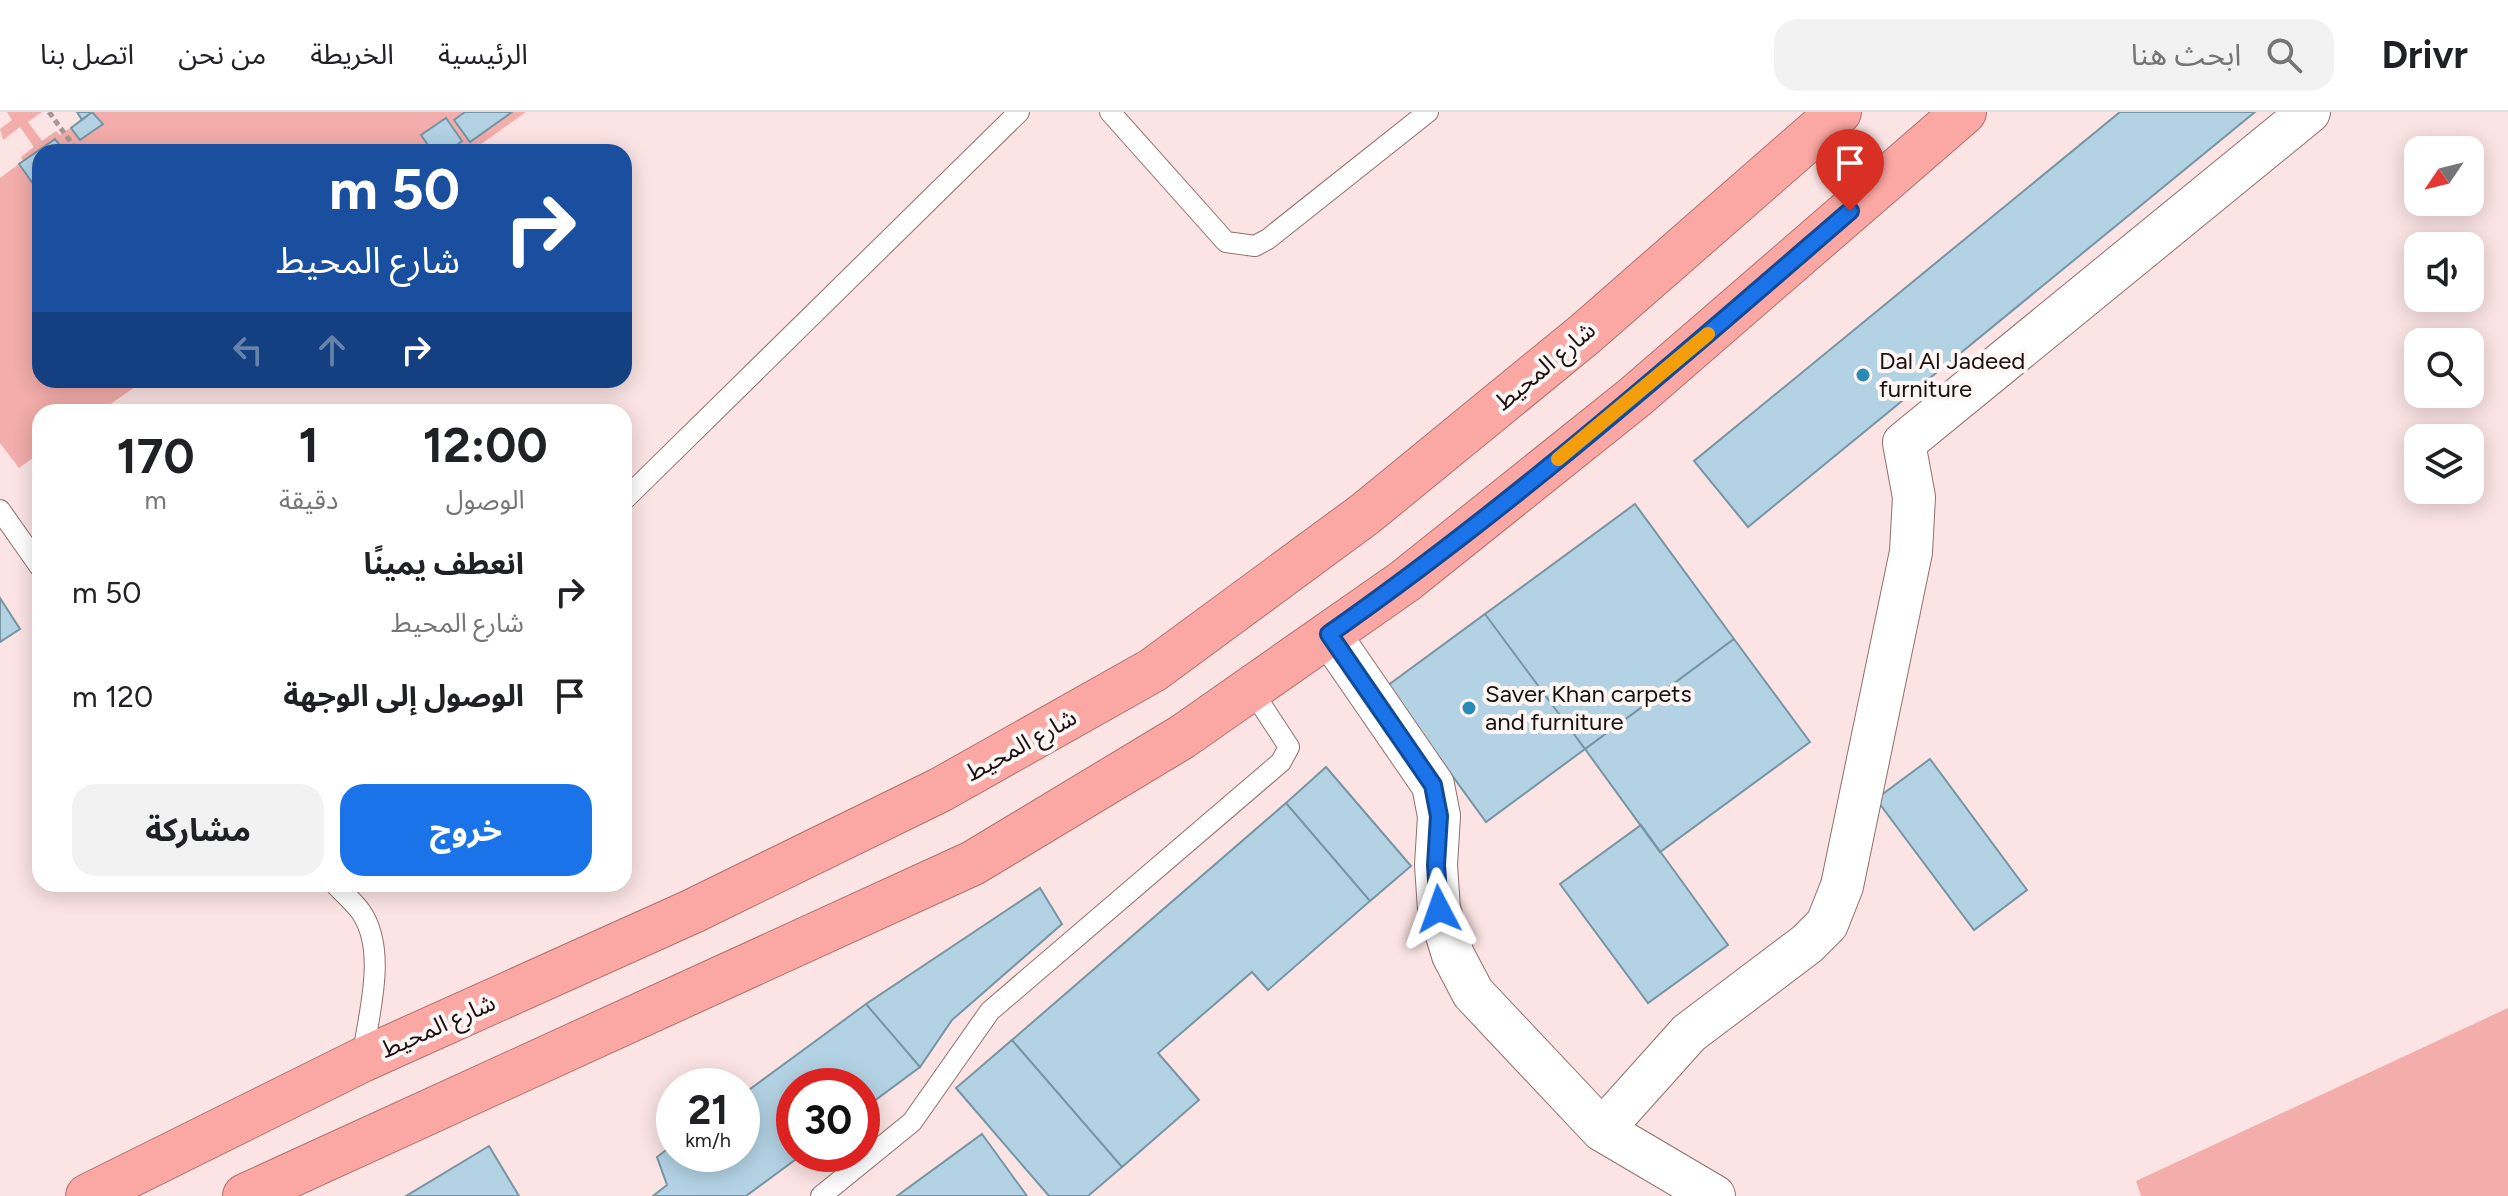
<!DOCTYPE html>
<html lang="ar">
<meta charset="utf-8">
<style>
body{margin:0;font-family:Figtree,"Noto Sans Arabic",sans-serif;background:#f2f2f2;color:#202124;direction:rtl;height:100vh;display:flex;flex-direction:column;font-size:30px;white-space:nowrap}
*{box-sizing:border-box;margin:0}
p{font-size:26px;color:#757577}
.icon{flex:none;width:44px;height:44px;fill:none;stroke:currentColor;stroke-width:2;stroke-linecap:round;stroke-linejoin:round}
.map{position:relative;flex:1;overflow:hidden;direction:ltr}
.sheet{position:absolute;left:32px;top:292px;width:600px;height:488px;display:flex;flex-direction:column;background:#fff;border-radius:24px;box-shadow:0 4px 20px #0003;direction:rtl}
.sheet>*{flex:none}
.banner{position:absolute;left:32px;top:32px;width:600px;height:244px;border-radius:24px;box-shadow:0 4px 20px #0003;direction:rtl;background:#1a4fa0;color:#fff;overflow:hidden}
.needle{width:52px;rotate:235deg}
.buttons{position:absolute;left:2404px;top:24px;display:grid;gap:16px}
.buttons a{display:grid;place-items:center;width:80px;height:80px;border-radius:16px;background:#fff;box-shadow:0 4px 20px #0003;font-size:40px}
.speed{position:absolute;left:656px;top:956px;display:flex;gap:16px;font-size:40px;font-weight:700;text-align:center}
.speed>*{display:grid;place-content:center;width:104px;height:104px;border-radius:50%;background:#fff;box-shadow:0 4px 20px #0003;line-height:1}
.speed small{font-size:20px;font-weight:400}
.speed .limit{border:12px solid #d22;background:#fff;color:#111}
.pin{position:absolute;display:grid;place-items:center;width:68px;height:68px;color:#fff;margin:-82px -34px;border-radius:50% 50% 50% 0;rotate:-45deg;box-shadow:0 0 8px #0007}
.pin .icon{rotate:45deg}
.me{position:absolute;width:88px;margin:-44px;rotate:356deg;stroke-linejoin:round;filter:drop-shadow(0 0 6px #0008)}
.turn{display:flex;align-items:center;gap:28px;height:168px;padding:0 40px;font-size:36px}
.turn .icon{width:104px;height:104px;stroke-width:2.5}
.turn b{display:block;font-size:56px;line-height:68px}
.lanes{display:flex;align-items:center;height:76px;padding:0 40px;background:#0003;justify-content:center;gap:40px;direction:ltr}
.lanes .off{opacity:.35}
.eta{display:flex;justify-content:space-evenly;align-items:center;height:136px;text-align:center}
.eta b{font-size:48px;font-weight:700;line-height:56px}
.cta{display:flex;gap:16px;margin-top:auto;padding:16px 40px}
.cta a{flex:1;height:92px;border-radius:24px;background:#1a73e8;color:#fff;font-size:32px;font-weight:700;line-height:92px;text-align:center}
.cta a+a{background:#f2f2f2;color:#202124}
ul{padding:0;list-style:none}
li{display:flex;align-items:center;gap:24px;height:104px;padding:0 40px}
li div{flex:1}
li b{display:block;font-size:30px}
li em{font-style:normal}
header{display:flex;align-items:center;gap:48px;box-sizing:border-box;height:112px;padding:0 40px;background:#fff;border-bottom:2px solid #e0e0e0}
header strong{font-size:38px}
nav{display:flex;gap:44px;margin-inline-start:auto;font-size:28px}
.search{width:560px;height:72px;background:#f2f2f2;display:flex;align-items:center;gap:20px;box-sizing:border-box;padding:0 28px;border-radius:24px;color:#757577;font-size:30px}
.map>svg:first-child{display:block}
.green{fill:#f3adaa}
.building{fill:#b3d3e4;stroke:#7795a5;stroke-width:2}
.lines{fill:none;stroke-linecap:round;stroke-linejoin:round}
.lane-casing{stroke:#906f6d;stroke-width:22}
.street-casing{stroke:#906f6d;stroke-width:44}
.highway-casing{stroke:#ad726f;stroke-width:46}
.path{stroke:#a99695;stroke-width:5;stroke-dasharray:6 4;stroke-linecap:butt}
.lane{stroke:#fff;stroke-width:20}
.street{stroke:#fff;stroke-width:42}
.highway{stroke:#fba7a3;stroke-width:44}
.route-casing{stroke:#114b97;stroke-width:20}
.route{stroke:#1a73e8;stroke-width:14}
.slow{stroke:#f59e0b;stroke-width:14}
.poi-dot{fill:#298ab5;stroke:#fdf6f5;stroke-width:3}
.labels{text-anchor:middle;stroke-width:8;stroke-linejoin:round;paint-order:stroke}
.poi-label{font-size:24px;fill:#1c0f0f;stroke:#fdf6f5;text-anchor:start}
.street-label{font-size:24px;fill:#1c0f0f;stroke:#fdf6f5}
</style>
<header>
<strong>Drivr</strong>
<div class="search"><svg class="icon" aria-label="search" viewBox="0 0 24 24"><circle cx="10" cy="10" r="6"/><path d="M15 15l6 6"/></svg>ابحث هنا</div>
<nav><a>الرئيسية</a><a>الخريطة</a><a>من نحن</a><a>اتصل بنا</a></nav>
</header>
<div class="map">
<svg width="2508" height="1084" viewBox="0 0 2508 1084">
<rect width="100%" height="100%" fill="#fbe4e3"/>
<path class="green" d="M7,0H42L28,10L42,29L56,19L60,23L93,0H526L470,40H40V268H145L99,300H40V341L19,356L0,331V66L23,49L21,45L34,35L20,15L3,28L0,17L12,8Z
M2508,896V1084H2141L2136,1069Z"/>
<path class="building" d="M77,0H92L82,8Z
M92,0L103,12L80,28L71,16Z
M465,0H512L470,30L454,8Z
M2120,0H2255L1748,415L1694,349Z
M446,6L462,29L447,40H433L421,23Z
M55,27L65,40H40L39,80L19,52Z
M1635,392L1734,527L1585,637L1485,502Z
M0,486L20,517L0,530Z
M1485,502L1585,637L1486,710L1387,574Z
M1734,527L1810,630L1660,740L1585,637Z
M1930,647L2027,778L1974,818L1876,687Z
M1326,655L1411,754L1370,789L1286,691Z
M1286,691L1370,789L1268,878L1252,860L1158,941L1199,988L1122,1055L1012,928Z
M1641,713L1728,833L1648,891L1560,772Z
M1040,776L1062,812L952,908L920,955L866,892Z
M866,892L920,955L862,998V974H794V1042H803L746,1084H653L667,1073L657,1045L674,1032V1042H742V983Z
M1012,928L1122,1055L1088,1084H1049L956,976Z
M982,1022L1027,1084H897Z
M489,1034L519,1084H406Z"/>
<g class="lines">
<defs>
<path id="lane" d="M1110,0L1226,130L1255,134L1268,127L1428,0
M624,388L1019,0
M0,398L40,455
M335,772C343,781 354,790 361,800C388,839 368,904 362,948
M821,1084L912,1010L990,899L1281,650L1289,635L1251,577"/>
<path id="street" d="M1329,522L1433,673L1439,704L1436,753L1439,797L1453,843L1473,881L1602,1018L1714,1084
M1602,1018L1689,921L1807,832L1827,812L1842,774L1911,440L1914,385L1904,331L2309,0"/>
<path id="highway" d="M88,1084L362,948L693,799L940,678L1153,558L1365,402L1585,222L1839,0
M245,1084L973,751L1182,625L1405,469L1635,285L1964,0"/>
</defs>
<use href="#lane" class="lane-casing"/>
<use href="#street" class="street-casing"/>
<use href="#highway" class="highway-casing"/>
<path class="path" d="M49,0L78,40"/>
<use href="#lane" class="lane"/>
<use href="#street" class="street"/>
<use href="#highway" class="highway"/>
</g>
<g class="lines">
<defs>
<path id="route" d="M1439,797L1436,753L1439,704L1433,673L1329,522C1512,394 1681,245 1850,99"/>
</defs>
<use href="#route" class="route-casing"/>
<use href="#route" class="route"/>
<path class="slow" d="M1558,347L1708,222"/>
</g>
<g class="poi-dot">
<circle cx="1863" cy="263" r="8"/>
<circle cx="1469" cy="596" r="8"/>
</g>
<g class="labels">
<g class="poi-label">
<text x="1879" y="257">Dal Al Jadeed<tspan x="1879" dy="28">furniture</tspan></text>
<text x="1485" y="590">Saver Khan carpets<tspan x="1485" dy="28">and furniture</tspan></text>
</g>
<g class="street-label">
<text transform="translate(1545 254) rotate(-40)" y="8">شارع المحيط</text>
<text transform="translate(1021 633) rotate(-29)" y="8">شارع المحيط</text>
<text transform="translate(438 914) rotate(-24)" y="8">شارع المحيط</text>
</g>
</g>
</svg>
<div class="buttons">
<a><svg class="needle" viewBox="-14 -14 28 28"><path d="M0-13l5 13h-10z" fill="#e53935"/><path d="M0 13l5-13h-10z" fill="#757577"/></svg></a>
<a><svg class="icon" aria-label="sound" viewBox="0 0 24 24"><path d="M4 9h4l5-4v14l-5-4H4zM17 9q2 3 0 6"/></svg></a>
<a><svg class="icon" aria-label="search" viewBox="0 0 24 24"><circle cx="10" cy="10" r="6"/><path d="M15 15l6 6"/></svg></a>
<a><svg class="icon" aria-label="layers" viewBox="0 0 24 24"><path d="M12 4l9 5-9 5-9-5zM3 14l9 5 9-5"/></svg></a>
</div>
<div class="speed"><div>21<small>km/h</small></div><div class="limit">30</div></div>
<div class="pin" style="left:1850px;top:99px;background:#d93025"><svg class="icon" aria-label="arrive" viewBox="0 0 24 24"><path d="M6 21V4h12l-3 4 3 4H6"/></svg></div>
<svg class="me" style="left:1439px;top:797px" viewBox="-20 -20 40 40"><path d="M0-17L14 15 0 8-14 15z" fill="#1a73e8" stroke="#fff" stroke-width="4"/></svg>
<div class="banner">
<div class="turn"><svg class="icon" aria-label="right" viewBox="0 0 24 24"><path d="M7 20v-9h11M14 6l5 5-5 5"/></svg><div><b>50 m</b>شارع المحيط</div></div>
<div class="lanes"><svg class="icon off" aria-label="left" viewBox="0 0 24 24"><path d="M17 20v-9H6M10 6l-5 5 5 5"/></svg><svg class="icon off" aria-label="ahead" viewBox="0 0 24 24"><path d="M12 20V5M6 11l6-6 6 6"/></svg><svg class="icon" aria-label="right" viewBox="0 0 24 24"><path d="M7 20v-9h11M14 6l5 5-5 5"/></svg></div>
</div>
<section class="sheet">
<div class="eta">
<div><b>12:00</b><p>الوصول</p></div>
<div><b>1</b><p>دقيقة</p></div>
<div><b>170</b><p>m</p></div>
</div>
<ul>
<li><svg class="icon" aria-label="right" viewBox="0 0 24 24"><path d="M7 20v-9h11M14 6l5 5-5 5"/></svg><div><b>انعطف يمينًا</b><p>شارع المحيط</p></div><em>50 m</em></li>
<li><svg class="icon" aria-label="arrive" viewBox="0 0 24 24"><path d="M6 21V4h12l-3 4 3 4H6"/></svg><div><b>الوصول إلى الوجهة</b></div><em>120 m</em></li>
</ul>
<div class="cta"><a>خروج</a><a>مشاركة</a></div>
</section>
</div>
